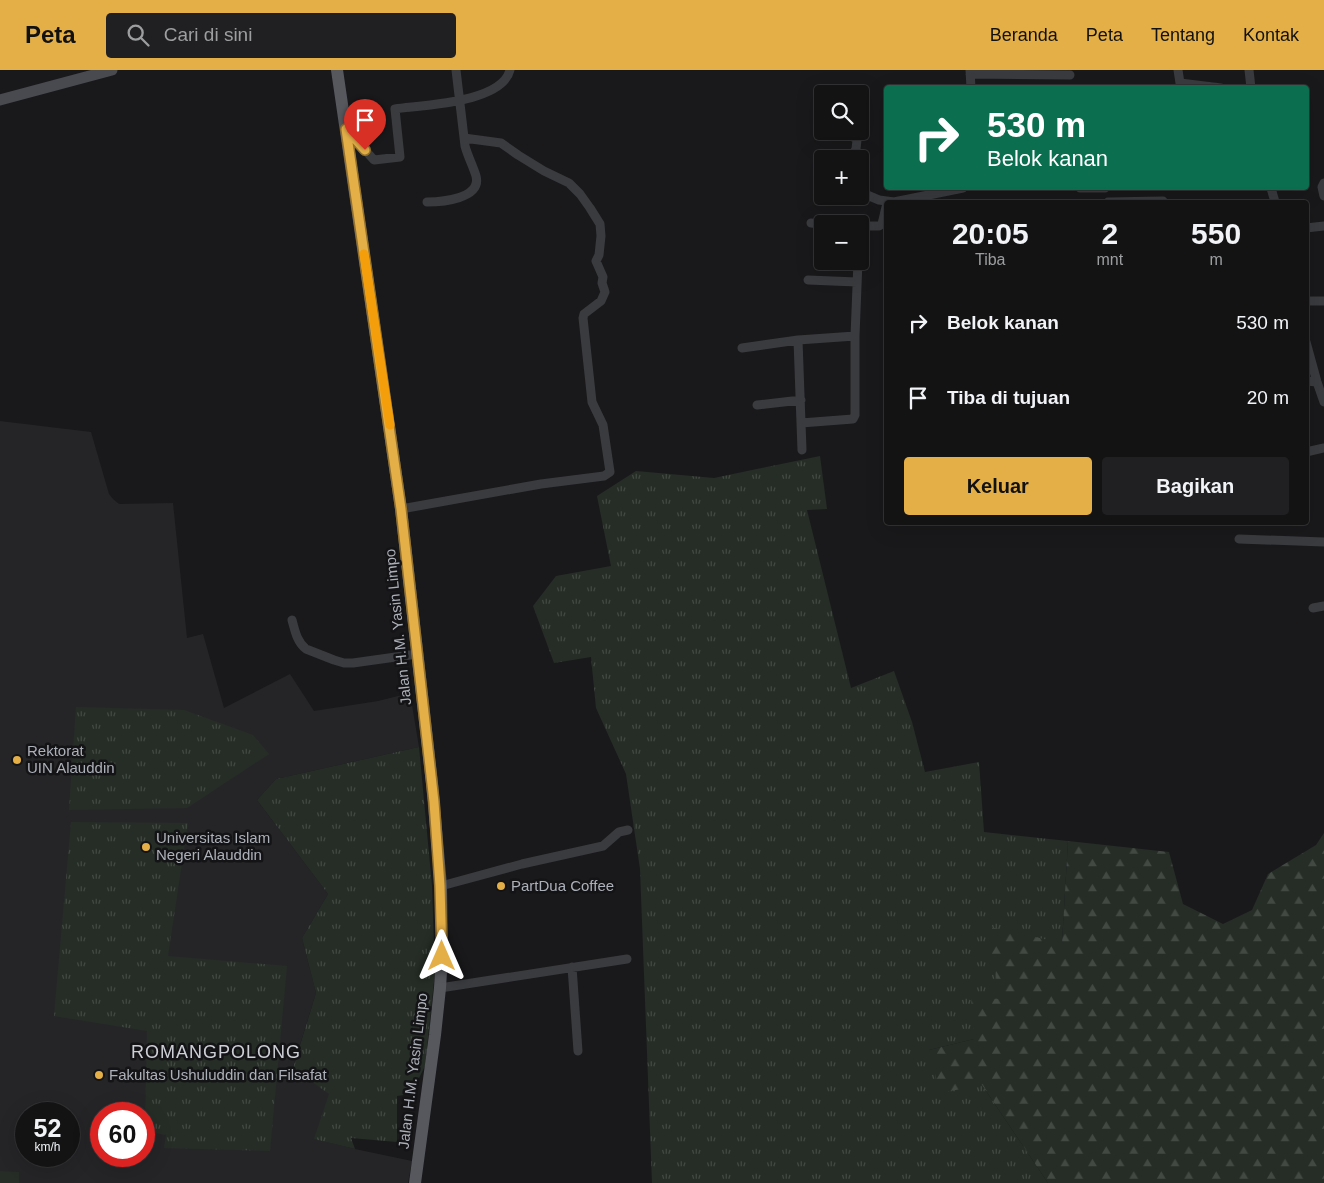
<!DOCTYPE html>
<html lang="id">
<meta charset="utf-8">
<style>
body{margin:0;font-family:Helvetica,sans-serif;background:#202022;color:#f1f3f6;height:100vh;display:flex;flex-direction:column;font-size:19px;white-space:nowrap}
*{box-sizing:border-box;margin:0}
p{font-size:16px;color:#9d9ea0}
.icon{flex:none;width:28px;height:28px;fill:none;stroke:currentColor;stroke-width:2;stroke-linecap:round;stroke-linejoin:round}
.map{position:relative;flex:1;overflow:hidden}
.sheet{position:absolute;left:884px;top:130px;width:425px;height:325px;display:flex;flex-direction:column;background:#131314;border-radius:5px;box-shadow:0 5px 20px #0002,0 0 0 1px #323234}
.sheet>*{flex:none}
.guide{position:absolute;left:884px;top:15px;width:425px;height:105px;border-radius:5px;box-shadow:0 5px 20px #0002,0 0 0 1px #323234;background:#0b6e4f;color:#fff;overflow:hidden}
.controls{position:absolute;left:814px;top:15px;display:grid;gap:10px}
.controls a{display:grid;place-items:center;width:55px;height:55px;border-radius:5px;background:#131314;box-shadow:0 5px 20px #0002,0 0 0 1px #323234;font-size:25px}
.speed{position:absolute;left:15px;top:1032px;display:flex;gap:10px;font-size:25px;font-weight:700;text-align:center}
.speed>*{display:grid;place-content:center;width:65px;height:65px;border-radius:50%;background:#131314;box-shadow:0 5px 20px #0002,0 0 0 1px #323234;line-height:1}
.speed small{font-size:12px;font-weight:400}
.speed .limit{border:8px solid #d22;background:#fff;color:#111}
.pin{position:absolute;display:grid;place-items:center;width:42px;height:42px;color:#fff;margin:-51px -21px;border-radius:50% 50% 50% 0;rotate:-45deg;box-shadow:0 0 5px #0007}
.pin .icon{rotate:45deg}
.me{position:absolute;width:55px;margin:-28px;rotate:0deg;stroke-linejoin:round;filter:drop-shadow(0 0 4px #0008)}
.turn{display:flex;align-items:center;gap:18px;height:105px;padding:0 20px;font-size:22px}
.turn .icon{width:65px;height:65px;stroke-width:2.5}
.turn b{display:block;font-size:35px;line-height:42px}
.eta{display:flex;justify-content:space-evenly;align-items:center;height:85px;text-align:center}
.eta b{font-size:30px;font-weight:600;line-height:35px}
.primary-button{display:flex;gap:10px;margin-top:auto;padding:10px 20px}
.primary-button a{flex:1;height:58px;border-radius:5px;background:#e4af47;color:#111;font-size:20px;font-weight:600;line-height:58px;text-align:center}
.primary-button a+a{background:#202022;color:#f1f3f6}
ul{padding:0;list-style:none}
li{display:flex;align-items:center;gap:15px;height:75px;padding:0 20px}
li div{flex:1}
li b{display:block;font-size:19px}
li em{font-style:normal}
header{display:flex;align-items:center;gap:30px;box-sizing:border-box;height:70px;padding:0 25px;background:#e4af47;color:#111}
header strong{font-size:24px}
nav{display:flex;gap:28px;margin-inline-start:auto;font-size:18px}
.search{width:350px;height:45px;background:#202022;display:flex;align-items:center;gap:12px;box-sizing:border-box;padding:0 18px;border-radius:5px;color:#9d9ea0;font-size:19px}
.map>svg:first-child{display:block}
.built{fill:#252528;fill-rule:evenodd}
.grass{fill:url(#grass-tufts)}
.forest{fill:url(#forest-firs)}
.pitch{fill:#252d26}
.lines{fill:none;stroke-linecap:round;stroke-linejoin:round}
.street{stroke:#3a3b3f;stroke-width:9}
.secondary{stroke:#484a4f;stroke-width:11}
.primary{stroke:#56585e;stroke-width:12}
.route-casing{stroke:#94722e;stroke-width:12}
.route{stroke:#e4af47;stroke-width:9}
.slow{stroke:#f59e0b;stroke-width:9}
.poi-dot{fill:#e4af47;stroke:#141416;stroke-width:2}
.labels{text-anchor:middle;stroke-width:5;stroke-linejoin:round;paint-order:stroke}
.street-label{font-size:15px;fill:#acb0b9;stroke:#141416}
.poi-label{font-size:15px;fill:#acb0b9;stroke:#141416;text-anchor:start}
.quarter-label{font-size:18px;letter-spacing:1px;fill:#cdcfd6;stroke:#141416}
</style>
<header>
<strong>Peta</strong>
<div class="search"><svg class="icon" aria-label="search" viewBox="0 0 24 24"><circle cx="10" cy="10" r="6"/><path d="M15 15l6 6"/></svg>Cari di sini</div>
<nav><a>Beranda</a><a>Peta</a><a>Tentang</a><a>Kontak</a></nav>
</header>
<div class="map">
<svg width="1324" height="1113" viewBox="0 0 1324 1113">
<defs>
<pattern id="grass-tufts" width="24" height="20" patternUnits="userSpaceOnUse" patternTransform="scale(1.25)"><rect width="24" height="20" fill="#252d26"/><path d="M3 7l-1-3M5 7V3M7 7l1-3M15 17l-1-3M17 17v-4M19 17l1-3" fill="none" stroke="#424943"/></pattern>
<pattern id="forest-firs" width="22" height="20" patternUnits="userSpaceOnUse" patternTransform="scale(1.25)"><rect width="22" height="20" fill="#252d26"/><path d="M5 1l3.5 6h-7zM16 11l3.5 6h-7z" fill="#424943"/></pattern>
</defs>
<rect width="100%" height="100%" fill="#19191b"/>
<path class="built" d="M0,351L91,362L109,424L113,429L119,434L173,433L187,568L203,564L224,638L290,604L314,641L378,631L410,623L419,677L276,709L257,730L328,824L302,868L316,923L293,997L330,1024L315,1069L355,1079L412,1091L408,1113H0ZM26,1044H69V1086H26ZM101,1044H144V1086H101Z"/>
<path class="grass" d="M820,386L827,439L807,440L851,618L894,601L912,652L925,702L979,692L984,762L1068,771L1062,873L1001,929L974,969L929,980L982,1015L1048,1113H652L640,799L626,704L596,638L591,587L554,593L533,536L556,506L611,496L597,426L636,401L714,408Z
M76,637L184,640L253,665L269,684L187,738L69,740Z
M419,677L432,816L435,902L425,996L411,1024L397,1026V1072L351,1068L355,1079L314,1069L329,1024L293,998L316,923L302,868L328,824L257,730L276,709Z
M71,752L188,753L168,886L287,896L270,1081L164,1078L166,1065L145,1061L147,961L54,946Z"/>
<path class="forest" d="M1324,763V1113H1048L982,1015L940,1023L929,980L974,969L971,928L1001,929L986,856L1062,873L1068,771L1169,782L1183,834L1223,854L1252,840L1268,804L1316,775Z"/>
<path class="pitch" d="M0,1101L19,1102V1113H0Z"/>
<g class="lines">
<path class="street" d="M970,0L971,18
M1178,0L1180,13L1221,18
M1249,0L1251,18H1250
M970,4L1070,5
M346,59L374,90L400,87L395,39C422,35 502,33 510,0
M843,61L855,68L857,70L856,79L850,89
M1324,113L1322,117L1324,126
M1080,118H1105
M1271,118L1275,132
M860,122L879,130L894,132L963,118
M427,132C441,132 482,129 476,106C473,96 468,87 465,76L456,0
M1108,132L1163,131V132
M811,153L822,154
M860,156H879L882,154L886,137
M1306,158L1324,156
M808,210L857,212
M1306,231H1324
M798,270L855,266
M1306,272L1317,312L1324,332
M742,278L798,270L801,353
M1306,311L1317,312
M757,335L801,330
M802,380L801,353L853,349L855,345V266L858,191
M1306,382L1324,378
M401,439L541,414L604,406L610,402L603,355L592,332L583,248L584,244L601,231L605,222L602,213L603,207L596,191L599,185L601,166L600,154L590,138L580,124L569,113L544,101L518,85L501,73L464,68
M1239,469L1324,472
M1313,538L1324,536
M292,550C295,561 297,572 306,579L334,590L344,593H353L417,584
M441,816L522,794L603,776L619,762L628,760
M572,897L578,981
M440,918L627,889"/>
<path class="secondary" d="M0,30L112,0"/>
<path class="primary" d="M337,0L401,439L432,713L441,816L442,886L440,918L435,965L415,1113"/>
</g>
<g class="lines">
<defs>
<path id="route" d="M365,80L346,59L401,439L434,732L440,816L442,886"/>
</defs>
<use href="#route" class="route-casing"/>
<use href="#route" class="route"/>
<path class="slow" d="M364,184L390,355"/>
</g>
<g class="poi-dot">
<circle cx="17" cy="690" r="5"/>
<circle cx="146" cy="777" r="5"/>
<circle cx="501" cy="816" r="5"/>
<circle cx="99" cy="1005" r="5"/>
</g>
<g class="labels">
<g class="street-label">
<text transform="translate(398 557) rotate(-96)" y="5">Jalan H.M. Yasin Limpo</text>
<text transform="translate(413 1001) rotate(-83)" y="5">Jalan H.M. Yasin Limpo</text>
</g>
<g class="poi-label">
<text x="27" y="686">Rektorat<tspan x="27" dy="17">UIN Alauddin</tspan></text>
<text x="156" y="773">Universitas Islam<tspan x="156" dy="17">Negeri Alauddin</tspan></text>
<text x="511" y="821">PartDua Coffee</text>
<text x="109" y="1010">Fakultas Ushuluddin dan Filsafat</text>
</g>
<g class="quarter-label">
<text x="216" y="988">ROMANGPOLONG</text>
</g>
</g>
</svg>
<div class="controls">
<a><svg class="icon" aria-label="search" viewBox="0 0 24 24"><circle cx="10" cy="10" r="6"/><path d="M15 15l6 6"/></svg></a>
<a>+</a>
<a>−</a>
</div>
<div class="speed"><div>52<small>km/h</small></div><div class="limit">60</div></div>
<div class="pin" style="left:365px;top:80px;background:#d93025"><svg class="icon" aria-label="arrive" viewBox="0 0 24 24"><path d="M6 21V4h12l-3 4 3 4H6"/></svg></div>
<svg class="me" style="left:442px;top:886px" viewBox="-20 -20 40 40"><path d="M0-17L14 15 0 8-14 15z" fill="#e4af47" stroke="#fff" stroke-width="4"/></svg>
<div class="guide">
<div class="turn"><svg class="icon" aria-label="right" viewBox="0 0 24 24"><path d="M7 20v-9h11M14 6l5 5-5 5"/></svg><div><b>530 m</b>Belok kanan</div></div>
</div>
<section class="sheet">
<div class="eta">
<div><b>20:05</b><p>Tiba</p></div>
<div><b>2</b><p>mnt</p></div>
<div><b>550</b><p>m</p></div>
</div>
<ul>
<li><svg class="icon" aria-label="right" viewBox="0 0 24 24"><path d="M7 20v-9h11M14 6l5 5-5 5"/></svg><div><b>Belok kanan</b></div><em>530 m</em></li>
<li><svg class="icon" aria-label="arrive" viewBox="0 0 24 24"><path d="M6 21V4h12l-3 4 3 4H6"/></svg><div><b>Tiba di tujuan</b></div><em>20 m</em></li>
</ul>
<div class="primary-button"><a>Keluar</a><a>Bagikan</a></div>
</section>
</div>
